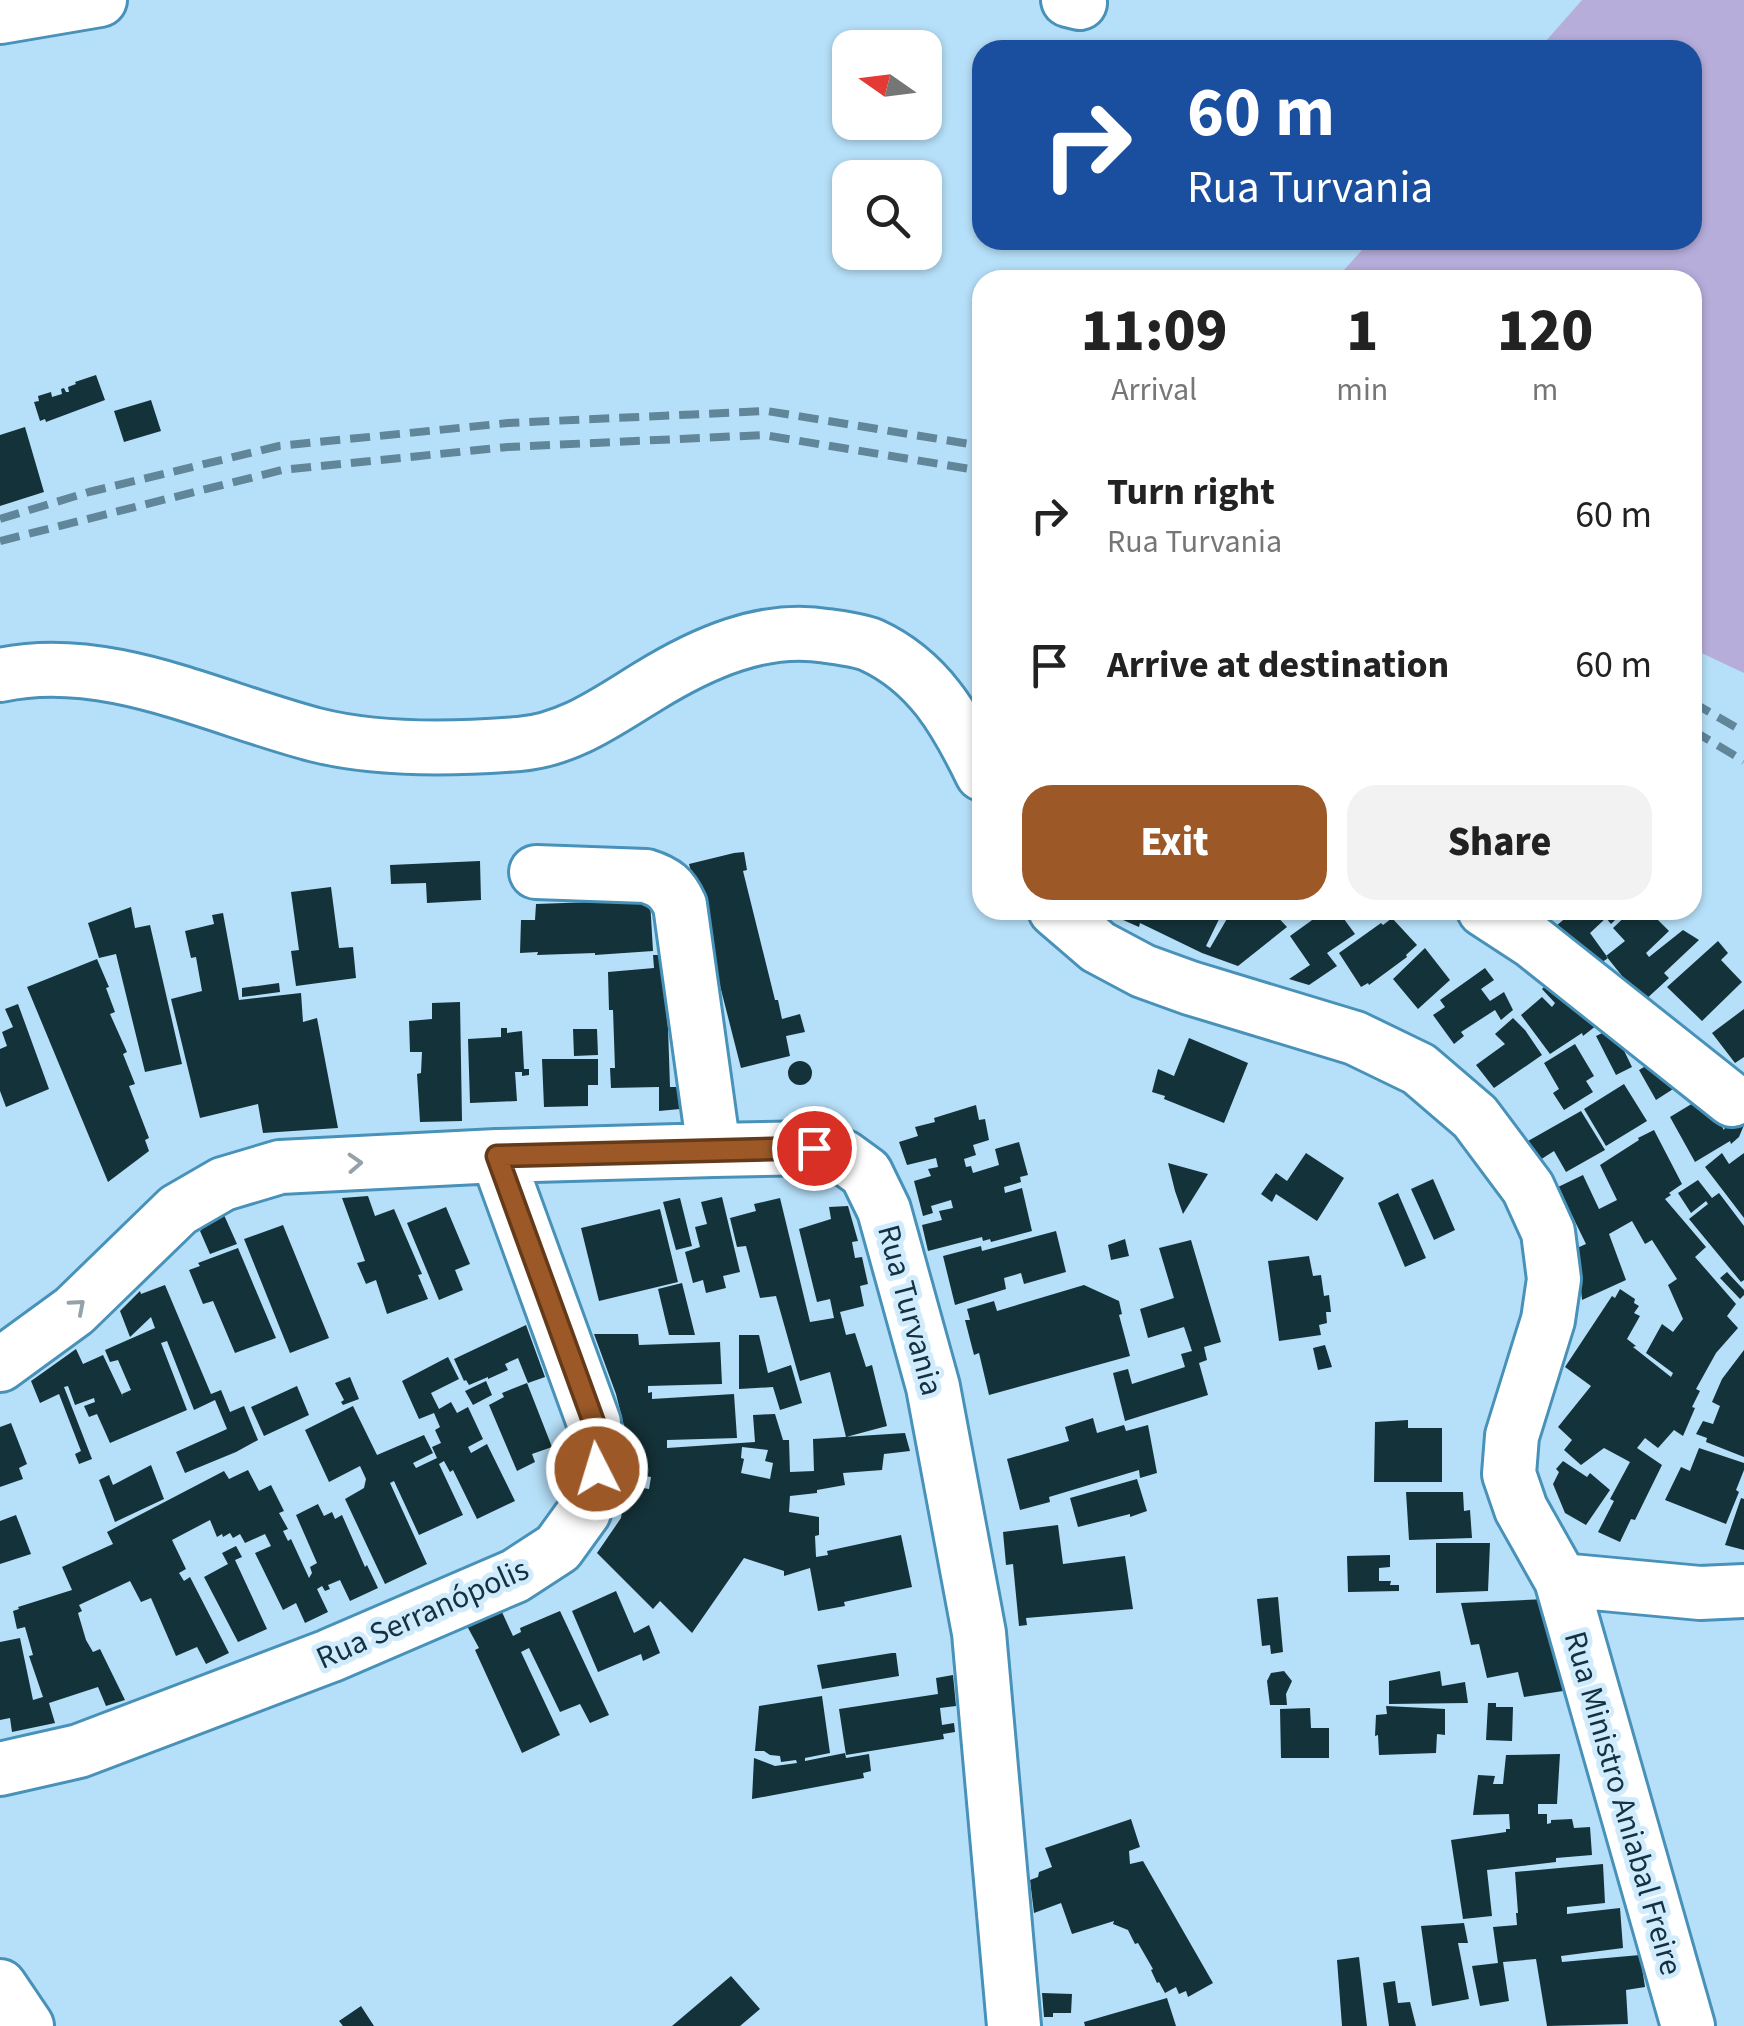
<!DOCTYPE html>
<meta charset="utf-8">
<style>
body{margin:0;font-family:"Source Sans 3",sans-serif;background:#f2f2f2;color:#222;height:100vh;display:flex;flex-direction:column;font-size:38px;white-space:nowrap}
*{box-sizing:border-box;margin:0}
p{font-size:32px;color:#767676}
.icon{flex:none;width:55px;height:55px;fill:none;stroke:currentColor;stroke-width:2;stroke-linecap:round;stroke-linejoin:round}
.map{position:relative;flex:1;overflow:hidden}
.sheet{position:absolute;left:972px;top:270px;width:730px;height:650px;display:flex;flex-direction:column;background:#fff;border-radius:30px;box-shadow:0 2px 8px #0004}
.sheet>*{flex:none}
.top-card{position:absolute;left:972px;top:40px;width:730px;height:210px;border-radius:30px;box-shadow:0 2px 8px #0004;background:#1a4fa0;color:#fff;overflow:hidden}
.needle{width:65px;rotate:284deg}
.tools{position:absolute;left:832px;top:30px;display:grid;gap:20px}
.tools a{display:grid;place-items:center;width:110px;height:110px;border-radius:20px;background:#fff;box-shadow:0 2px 8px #0004;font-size:50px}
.pin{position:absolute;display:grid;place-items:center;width:85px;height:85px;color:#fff;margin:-42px;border:5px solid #fff;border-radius:50%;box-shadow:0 2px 10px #0007}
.me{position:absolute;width:110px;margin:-55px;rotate:355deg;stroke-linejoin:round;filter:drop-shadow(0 0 8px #0008)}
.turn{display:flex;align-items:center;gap:35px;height:210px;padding:0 50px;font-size:45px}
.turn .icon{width:130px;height:130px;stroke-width:2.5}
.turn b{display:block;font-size:70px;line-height:85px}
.eta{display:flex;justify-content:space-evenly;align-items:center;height:170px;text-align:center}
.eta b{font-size:60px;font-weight:800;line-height:70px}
.cta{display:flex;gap:20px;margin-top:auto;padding:20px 50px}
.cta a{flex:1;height:115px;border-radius:30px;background:#9c5927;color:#fff;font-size:40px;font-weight:800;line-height:115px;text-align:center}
.cta a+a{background:#f2f2f2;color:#222}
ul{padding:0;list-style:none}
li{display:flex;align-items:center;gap:30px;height:150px;padding:0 50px}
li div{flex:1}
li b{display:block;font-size:38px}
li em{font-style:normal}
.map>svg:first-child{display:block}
.grass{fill:#b7addb}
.building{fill:#143239;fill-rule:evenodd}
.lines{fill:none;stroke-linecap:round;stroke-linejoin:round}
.minor-casing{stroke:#4891b8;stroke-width:58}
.minor{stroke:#fff;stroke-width:52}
.rail{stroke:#618599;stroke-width:8;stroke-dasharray:20 10;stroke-linecap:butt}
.oneway{stroke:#95a2aa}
.route-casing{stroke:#653a19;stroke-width:25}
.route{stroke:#9c5927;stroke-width:18}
.labels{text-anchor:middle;stroke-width:10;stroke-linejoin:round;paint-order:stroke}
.street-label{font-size:32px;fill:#133142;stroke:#cfebfc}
</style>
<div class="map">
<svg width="1744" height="2026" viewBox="0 0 1744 2026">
<rect width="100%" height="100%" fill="#b6e0f9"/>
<path class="grass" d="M1582,0H1744V673L1693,649L1692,280H1335L1371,240H1692V50H1538Z"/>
<path class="building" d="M96,375L105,400L46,422L45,419L40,421L34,402L39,401L38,396L51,392L52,397L62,394L61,389L64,388L66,392H69L68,387L76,384L75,382Z
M151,400L161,431L124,442L114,411Z
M25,427L44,492L0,506V435Z
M744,852L747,870L743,871L775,1000H778L782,1019L800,1014L805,1032L786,1036L790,1056L741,1068L689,864L734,853Z
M480,861L481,900L427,903L426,883L391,884L390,865Z
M331,887L339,948L353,947L356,978L296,986L291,951L299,950L291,892Z
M650,900L653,951L595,955V953L537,955L538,952L520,953L521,920H535L536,904Z
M131,907L135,928L150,925L182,1064L145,1072L116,954L99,958L88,923Z
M1107,910H1176L1192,918L1196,910H1210L1221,915L1206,946L1210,948L1228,917L1238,910H1271L1287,927L1238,966L1202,953L1140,923L1139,927L1114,916L1116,914Z
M1326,910H1356L1344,919L1355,934L1327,953L1337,966L1309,985L1289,979L1310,965L1290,936Z
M1575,910H1625L1611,924L1606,918L1590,933L1608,958L1594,968L1586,964L1556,926Z
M1632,910H1642L1650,918L1653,915L1669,931L1646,953L1649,957L1683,930L1699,940L1664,973L1669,978L1643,1002L1606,956L1625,941L1613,928Z
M223,913L239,1000L301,993L303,1022L317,1018L338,1128L263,1133L258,1104L200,1118L171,999L202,991L196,957L191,958L185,931L214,924L212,915Z
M1392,918L1417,945L1406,955L1407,957L1369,985L1368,983L1361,987L1339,953L1381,923L1383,925Z
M1718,941L1728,953L1721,960L1742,982L1702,1021L1667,987Z
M1425,948L1450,980L1418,1009L1393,979Z
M653,955H664L666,967L661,968L668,1027L670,1087H679L680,1109L659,1111V1087L611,1088L610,1068H615L613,1010H609L608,972L654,968Z
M97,959L109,987L106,988L115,1012L110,1014L127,1052L123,1054L135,1084L129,1086L149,1138L145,1140L149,1151L108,1182L27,987Z
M1485,968L1494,980L1481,989L1490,1001L1504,992L1513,1010L1501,1020L1495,1010L1461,1032L1464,1036L1454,1044L1433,1015L1445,1007L1440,1000Z
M1559,973L1606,1018L1583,1036L1582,1033L1550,1054L1521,1015L1542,997L1552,1007L1555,1003L1542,989Z
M279,983L280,992L242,997V988Z
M460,1002L462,1121L420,1122L417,1074L421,1073L422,1052H410L409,1021L432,1019V1003Z
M18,1004L49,1089L6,1107L0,1091V1049L7,1046L2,1032L13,1027L5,1009Z
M1744,1009V1057L1735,1063L1712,1033Z
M1513,1018L1525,1030L1542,1055L1494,1088L1476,1065L1505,1044L1495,1034Z
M501,1028H507V1033L522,1031L524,1069H529V1075L522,1076V1072H515L517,1101L470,1103L468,1039L501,1037Z
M1613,1028L1632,1067L1616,1075L1596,1036Z
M573,1029H597L598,1055L574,1056Z
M1189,1038L1248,1063L1224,1123L1164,1099L1165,1096L1152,1092L1158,1069L1174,1076Z
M1575,1044L1594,1076L1586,1081L1593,1092L1564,1110L1553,1093L1559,1089L1544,1063Z
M1664,1055L1684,1082L1656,1100L1639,1070Z
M542,1059H598V1085H588V1106L544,1107Z
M788 1073a12 12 0 1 1 24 0a12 12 0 1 1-24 0Z
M1624,1084L1647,1121L1606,1146L1584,1109Z
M1703,1097L1724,1130L1730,1115L1744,1119V1125L1739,1137L1731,1144L1730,1141L1695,1162L1670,1117Z
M976,1105L979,1120L985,1119L989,1140L973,1145L976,1155L964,1159L966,1167L971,1166L973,1173L999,1165L995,1149L1019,1142L1028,1175L1020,1177L1021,1182L1004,1187L1005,1193L1022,1188L1032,1231L991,1242L990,1239L983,1241L982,1237L928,1251L922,1225L942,1220L939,1211L953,1208L951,1200L931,1206L933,1213L923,1216L914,1181L931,1176L928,1169L938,1167L936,1158L907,1165L899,1142L918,1136L915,1127L935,1122L934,1118Z
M1581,1111L1605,1150L1566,1172L1554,1151L1540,1160L1528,1141Z
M1654,1130L1682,1184L1669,1193L1671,1195L1665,1199L1706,1247L1695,1257L1736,1304L1727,1316L1738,1328L1716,1353L1696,1389L1700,1391L1692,1407L1695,1408L1683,1436L1674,1430L1658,1448L1645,1438L1637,1448L1662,1465L1635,1520L1631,1519L1620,1542L1598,1532L1614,1501L1610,1499L1630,1462L1604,1448L1581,1465L1564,1450L1572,1440L1558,1427L1591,1386L1565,1367L1612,1296L1615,1298L1620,1289L1635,1299L1634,1303L1639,1306L1634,1313L1640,1316L1627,1339L1636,1346L1633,1347L1671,1377L1673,1373L1646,1353L1662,1324L1673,1332L1683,1319L1668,1285L1677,1279L1652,1240L1645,1244L1632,1221L1609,1234L1626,1280L1582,1300L1577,1248L1586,1244L1558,1187L1583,1175L1599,1209L1617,1200L1600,1165L1639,1140L1638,1138Z
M1306,1153L1344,1178L1317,1221L1276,1194L1272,1202L1261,1194L1276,1173L1287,1181Z
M1722,1153L1729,1164L1744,1153V1218L1705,1167Z
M1168,1163L1208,1174L1183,1214L1175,1191Z
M1433,1179L1455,1230L1434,1240L1411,1189Z
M1698,1180L1712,1198L1719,1193L1744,1226V1280L1741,1282L1689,1219L1708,1204L1706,1201L1691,1213L1678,1193Z
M1398,1193L1426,1258L1405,1267L1378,1203Z
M368,1196L375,1216L394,1209L422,1274L418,1275L428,1299L387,1314L376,1280L366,1284L357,1263L365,1261L342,1198Z
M722,1197L740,1272L723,1276L726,1288L706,1293L703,1280L693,1283L685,1252L700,1247L695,1227L707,1224L701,1202Z
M680,1198L692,1246L676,1250L663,1202Z
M780,1198L810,1322L834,1318L830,1299L817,1302L799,1229L831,1219L829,1207L848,1206L858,1241L852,1242L855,1258L862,1257L868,1284L860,1286L864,1306L840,1312L846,1335L855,1333L866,1367L872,1365L887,1426L846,1437L830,1372L800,1381L776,1296L760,1298L746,1246L737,1247L730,1218L756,1211L754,1204Z
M446,1207L470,1264L455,1270L463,1290L439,1300L407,1223Z
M660,1209L678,1282L599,1301L581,1228Z
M224,1215L237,1244L210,1254L200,1231L211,1221Z
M283,1225L329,1338L290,1353L244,1239Z
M1056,1231L1066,1272L1024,1284L1021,1273L1004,1278L1006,1289L955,1305L943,1256L981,1246L982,1251Z
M1125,1239L1129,1256L1111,1260L1108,1245Z
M1191,1240L1221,1342L1204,1347L1207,1360L1199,1363L1208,1395L1125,1421L1113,1373L1128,1369L1132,1384L1185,1367L1181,1354L1192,1351L1184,1327L1148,1338L1140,1309L1174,1298L1159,1248Z
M238,1248L276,1338L235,1353L213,1301L203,1304L189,1270L200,1266L198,1263Z
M1309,1256L1313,1276L1321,1275L1324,1296L1329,1295L1331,1312H1326L1327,1323L1319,1325L1321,1335L1279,1341L1268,1261Z
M1727,1272L1744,1290V1295L1740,1299L1720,1278Z
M682,1283L695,1335H669L658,1289Z
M165,1285L211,1394L221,1390L230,1412L244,1406L258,1440L236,1452L185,1473L176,1452L227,1429L215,1400L194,1410L167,1341L161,1343L187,1410L110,1443L97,1414L89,1417L84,1406L95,1402L94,1398L75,1405L68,1386L64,1387L92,1459L79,1464L75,1454L81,1451L59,1394L40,1403L31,1381L76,1349L83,1364L103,1355L123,1397L122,1394L131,1390L118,1360L110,1362L105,1350L155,1328L151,1317L130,1337L120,1311L140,1291L141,1294Z
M1084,1285L1119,1301L1122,1314L1119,1315L1130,1356L989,1395L979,1353L974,1355L965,1320H970L967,1309L994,1301L997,1311Z
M526,1325L545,1377L528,1383L518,1358L505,1364L508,1370L488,1379V1377L469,1385L466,1380L464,1381L454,1359Z
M594,1334H638L639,1345L720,1342L722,1384L648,1386V1393L652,1392V1399L734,1394L737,1438L667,1440V1448L755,1442L753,1415L775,1414L783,1440H789L790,1472L814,1471L813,1439L905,1433L910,1451L884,1454L882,1470L843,1473L845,1485L817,1490V1493L790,1496L789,1512L819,1517V1535L815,1536L816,1557L828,1555L827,1551L901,1535L912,1587L844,1602L845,1606L818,1611L810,1568L784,1576V1571L744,1558L692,1633L660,1601L653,1609L597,1553L621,1518L626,1485L649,1489L651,1477L627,1473L630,1450L616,1394ZM742,1447L768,1450L765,1461L773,1463L770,1479L741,1473L744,1459L741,1458Z
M739,1335H759L768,1373L791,1365L802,1403L780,1410L773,1387L739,1389Z
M1325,1345L1332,1367L1318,1370L1313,1348Z
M1744,1350V1457L1706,1442L1707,1438L1696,1434L1703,1421L1713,1424L1720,1406L1712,1402L1722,1379Z
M448,1357L459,1379L431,1393L439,1409L451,1402L457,1413L468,1407L483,1439L468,1447L471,1453L487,1444L515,1501L477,1519L453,1470L450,1472L444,1461L439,1464L463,1515L419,1535L394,1481L390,1483L427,1564L385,1584L345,1499L364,1488L366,1479L360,1466L329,1482L305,1430L353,1406L377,1455L424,1435L433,1453L413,1463L416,1468L437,1458L432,1447L441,1443L435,1430L440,1427L434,1413L419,1419L402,1381Z
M350,1377L359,1399L343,1405L341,1402L344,1400L335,1383Z
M486,1381L492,1395L473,1405L465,1391Z
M527,1383L552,1447L532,1454L535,1462L517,1471L489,1405L504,1397L502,1393Z
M297,1386L309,1415L264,1436L251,1407Z
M1093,1418L1097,1433L1124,1425L1126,1431L1148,1425L1157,1473L1140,1478L1139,1470L1049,1497L1050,1502L1020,1510L1007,1459L1069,1441L1065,1427Z
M1408,1420V1428H1442V1482H1374L1375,1422Z
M11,1423L27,1464L19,1468L23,1479L0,1487V1427Z
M1699,1448L1744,1463V1470L1736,1490L1739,1492L1726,1524L1665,1500L1681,1467L1690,1471Z
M1563,1461L1587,1477L1590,1473L1610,1490L1586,1525L1565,1513L1553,1484L1559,1472L1556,1469Z
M151,1465L164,1499L115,1522L99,1480L109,1475L113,1485Z
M248,1470L259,1491L271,1485L284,1511L279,1513L288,1529L283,1531L288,1541L291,1539L309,1578L312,1573L310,1567L317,1563L296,1515L318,1504L324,1516L332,1512L335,1519L342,1515L365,1567L367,1565L378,1588L350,1601L340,1580L328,1585L330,1589L325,1591L322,1586L317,1589L328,1612L305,1623L296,1603L283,1610L255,1553L271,1546L265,1534L245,1543L240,1534L233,1538L230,1533L223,1537L222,1534L217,1537L210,1520L172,1540L186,1569L179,1573L184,1581L190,1577L229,1653L206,1664L197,1647L176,1656L151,1598L141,1602L130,1581L79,1605L82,1611L78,1613L86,1640L93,1652L100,1649L125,1700L106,1706L98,1687L49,1703L55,1723L12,1732L10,1718L0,1720V1642L20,1638L33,1700L43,1697L29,1656L33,1655L25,1627L17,1629L13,1611L19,1609L18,1607L72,1590L62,1567L113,1544L107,1532L224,1471L229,1479Z
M1137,1479L1147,1511L1130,1517V1514L1078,1527L1070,1498Z
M1406,1492H1463L1464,1511L1470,1510L1472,1538L1409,1540Z
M1741,1498L1744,1499V1550L1725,1545Z
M16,1515L31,1554L0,1564V1521Z
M1058,1525L1063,1564L1125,1556L1133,1609L1026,1618L1027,1625L1019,1626L1013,1564L1006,1565L1003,1532Z
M1436,1543H1490L1488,1591L1436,1593Z
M236,1546L242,1557L235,1560L267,1629L238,1642L204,1577L228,1564L222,1553Z
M1390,1555V1567L1379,1568V1581H1391L1390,1585H1399V1591L1348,1592L1347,1556Z
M616,1591L634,1633L649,1625L660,1653L643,1661L641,1654L598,1672L572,1611Z
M1278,1597L1283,1652L1271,1654L1270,1645L1262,1646L1257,1599Z
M1547,1599L1563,1691L1524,1697L1518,1672L1487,1678L1479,1644L1471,1645L1461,1603Z
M501,1610L513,1636L521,1632L520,1628L560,1611L609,1715L590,1723L580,1704L560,1712L529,1648L521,1652L560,1735L522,1753L475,1650L479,1648L467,1626Z
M892,1653H896L899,1676L822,1689L817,1665Z
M1284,1671L1292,1681L1286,1694L1287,1705H1270L1267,1681L1271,1673Z
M1440,1671L1442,1686L1465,1682L1468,1703L1389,1704V1681Z
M953,1675L956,1706L940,1708L942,1725L954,1723L955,1732L943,1734L944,1739L846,1755L839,1709L938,1694L936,1678Z
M822,1696L830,1753L805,1758V1761L845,1753L846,1758L869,1754L871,1771L863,1773L864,1778L752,1799L754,1758L775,1766L797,1763L796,1760L781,1762L780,1756L770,1755L764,1751H755L759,1706Z
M1488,1703H1496V1707H1513L1512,1741L1486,1740Z
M1386,1706L1445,1709V1735L1437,1734L1436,1753L1379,1755L1378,1735L1375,1736L1376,1715L1387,1714Z
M1310,1708L1311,1728H1329V1758H1281L1280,1709Z
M1560,1754L1557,1804H1538V1814H1547V1824L1551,1823V1820L1572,1819L1574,1828L1590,1827L1592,1855L1556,1858V1862L1487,1870L1492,1916L1463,1919L1451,1840L1506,1832V1829H1510L1509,1814L1473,1815L1478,1775L1495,1776L1493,1784H1503L1506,1755Z
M1131,1819L1140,1847L1129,1851L1130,1864L1143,1861L1213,1983L1188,1997L1186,1991L1179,1994L1176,1987L1165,1993L1159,1982L1157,1983L1151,1970L1153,1969L1138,1943L1135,1944L1128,1930L1113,1924L1114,1921L1072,1934L1061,1903L1034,1913L1030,1880L1038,1877L1039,1872L1052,1867L1045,1848Z
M1603,1864L1605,1903L1567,1907V1914L1620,1908L1623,1948L1561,1956L1562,1962L1640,1955L1645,1987L1626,1990L1628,2024L1547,2026L1536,1959L1503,1962L1509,2001L1480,2006L1472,1966L1498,1963L1493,1927L1517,1925L1516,1913H1518L1515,1872Z
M1464,1923L1468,1943H1458L1469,1999L1432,2006L1421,1926Z
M1359,1957L1367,2026H1342L1337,1960Z
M731,1976L760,2009L740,2026H672Z
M1395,1981L1398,2003L1410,2002L1416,2026H1389L1383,1983Z
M1042,1993L1072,1994L1071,2013H1053V2017H1044Z
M1167,1998L1176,2026H1085L1084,2022Z
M361,2006L374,2026H343L339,2021Z"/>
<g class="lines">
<defs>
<path id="minor" d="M1068,0L1080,3
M0,17L100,0
M0,675C106,652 215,709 316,735C379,751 455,749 519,744C569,740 608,711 649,686C701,654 764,625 827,636C841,638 859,640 871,645C928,671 956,720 982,774
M536,872L646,876C665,882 672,888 680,905L714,1150
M1055,910L1098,947L1143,971L1190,988L1355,1038L1419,1069L1475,1117L1528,1188L1548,1232L1554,1279L1548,1320L1512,1436L1509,1474L1521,1509L1561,1580L1688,2026
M1484,910L1533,942L1732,1100
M0,1365L74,1311L178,1210L223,1184L280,1167L497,1156L714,1150L814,1148L844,1157L866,1173L884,1210L933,1387L979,1633L1014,2026
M1561,1580L1700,1593L1744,1591
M0,1769L79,1751L329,1656L515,1576L558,1548L584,1512L597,1469L594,1423L497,1156
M0,1986L27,2026"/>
</defs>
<use href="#minor" class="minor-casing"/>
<use href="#minor" class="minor"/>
<path class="rail" d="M0,519L89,492L279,446L508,423L767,411L982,446
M0,541L282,470L508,447L764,435L982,471
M1692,702L1744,732
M1692,730L1744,761"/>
</g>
<defs><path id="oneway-chevron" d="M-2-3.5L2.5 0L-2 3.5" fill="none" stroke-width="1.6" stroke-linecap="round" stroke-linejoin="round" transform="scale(2.5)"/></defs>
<g class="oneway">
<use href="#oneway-chevron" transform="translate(355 1163) rotate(-3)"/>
<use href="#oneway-chevron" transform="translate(78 1306) rotate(-41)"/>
</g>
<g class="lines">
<defs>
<path id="route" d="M597,1469L594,1423L497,1156L814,1148"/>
</defs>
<use href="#route" class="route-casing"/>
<use href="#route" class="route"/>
</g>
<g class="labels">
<g class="street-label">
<text transform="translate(911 1310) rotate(75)" y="11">Rua Turvania</text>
<text transform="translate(422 1613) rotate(-24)" y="11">Rua Serranópolis</text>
<text transform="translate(1624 1803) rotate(74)" y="11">Rua Ministro Aniabal Freire</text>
</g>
</g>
</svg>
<div class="tools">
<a><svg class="needle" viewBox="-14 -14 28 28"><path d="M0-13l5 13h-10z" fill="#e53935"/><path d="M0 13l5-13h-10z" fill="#767676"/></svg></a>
<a><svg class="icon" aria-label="search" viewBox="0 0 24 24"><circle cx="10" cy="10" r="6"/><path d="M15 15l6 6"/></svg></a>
</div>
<div class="pin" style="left:814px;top:1148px;background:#d93025"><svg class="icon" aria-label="arrive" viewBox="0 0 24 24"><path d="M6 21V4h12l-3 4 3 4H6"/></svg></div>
<svg class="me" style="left:597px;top:1469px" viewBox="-20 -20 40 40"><circle r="17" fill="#9c5927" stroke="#fff" stroke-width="3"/><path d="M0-11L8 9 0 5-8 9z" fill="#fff"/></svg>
<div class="top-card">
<div class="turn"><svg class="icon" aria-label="right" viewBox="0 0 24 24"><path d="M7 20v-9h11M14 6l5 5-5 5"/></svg><div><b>60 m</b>Rua Turvania</div></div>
</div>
<section class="sheet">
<div class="eta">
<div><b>11:09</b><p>Arrival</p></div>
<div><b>1</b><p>min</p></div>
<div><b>120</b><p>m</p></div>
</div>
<ul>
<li><svg class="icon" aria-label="right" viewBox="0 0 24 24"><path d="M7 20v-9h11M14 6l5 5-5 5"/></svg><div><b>Turn right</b><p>Rua Turvania</p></div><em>60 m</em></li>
<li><svg class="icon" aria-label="arrive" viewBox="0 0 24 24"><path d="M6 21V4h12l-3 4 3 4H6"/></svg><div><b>Arrive at destination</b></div><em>60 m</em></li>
</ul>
<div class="cta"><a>Exit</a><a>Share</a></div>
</section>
</div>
